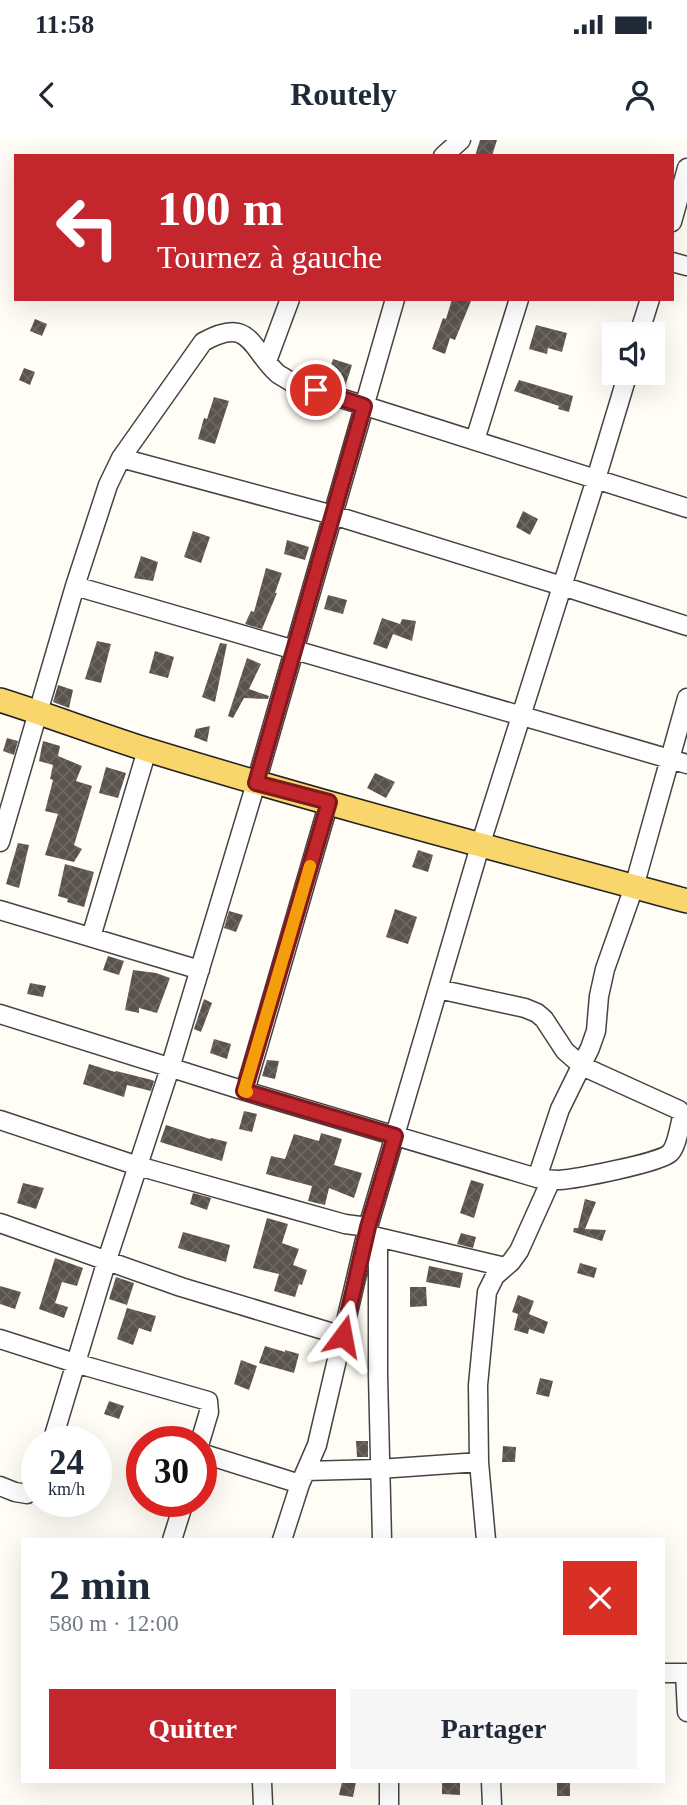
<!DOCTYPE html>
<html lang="fr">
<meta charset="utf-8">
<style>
body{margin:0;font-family:"Times New Roman",serif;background:#f6f6f7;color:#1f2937;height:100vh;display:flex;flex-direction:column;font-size:26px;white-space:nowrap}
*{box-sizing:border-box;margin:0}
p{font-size:23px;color:#747a83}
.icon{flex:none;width:38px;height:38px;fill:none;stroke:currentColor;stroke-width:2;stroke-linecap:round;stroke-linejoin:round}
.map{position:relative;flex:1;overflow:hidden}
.sheet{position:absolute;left:21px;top:1398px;width:644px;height:245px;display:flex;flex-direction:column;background:#fff;border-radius:0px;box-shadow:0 7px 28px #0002}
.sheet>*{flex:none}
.hud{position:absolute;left:14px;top:14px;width:660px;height:147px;border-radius:0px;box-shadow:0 7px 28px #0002;background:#c4262e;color:#fff;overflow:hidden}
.buttons{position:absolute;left:602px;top:182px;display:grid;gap:14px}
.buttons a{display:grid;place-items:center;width:63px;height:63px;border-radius:0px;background:#fff;box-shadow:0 7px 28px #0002;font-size:35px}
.speed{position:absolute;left:21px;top:1286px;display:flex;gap:14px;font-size:35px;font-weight:700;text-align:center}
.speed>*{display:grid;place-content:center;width:91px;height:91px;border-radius:50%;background:#fff;box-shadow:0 7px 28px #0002;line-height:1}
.speed small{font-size:18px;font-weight:400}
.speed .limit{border:10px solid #d22;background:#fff;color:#111}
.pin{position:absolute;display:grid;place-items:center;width:60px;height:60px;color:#fff;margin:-30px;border:4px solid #fff;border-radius:50%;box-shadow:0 2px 7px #0007}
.me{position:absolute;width:77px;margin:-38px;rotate:13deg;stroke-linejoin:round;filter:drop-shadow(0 0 5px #0008)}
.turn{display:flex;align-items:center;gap:24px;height:147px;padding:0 28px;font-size:32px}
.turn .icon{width:91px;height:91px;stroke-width:2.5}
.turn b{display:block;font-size:49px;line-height:60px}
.round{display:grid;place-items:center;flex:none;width:74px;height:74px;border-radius:0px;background:#f6f6f7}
.head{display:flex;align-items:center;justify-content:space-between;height:119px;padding:0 28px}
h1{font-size:42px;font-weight:700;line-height:52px}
.cta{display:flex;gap:14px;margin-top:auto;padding:14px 28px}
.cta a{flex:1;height:80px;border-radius:0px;background:#c4262e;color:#fff;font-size:28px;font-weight:700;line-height:80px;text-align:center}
.cta a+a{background:#f6f6f7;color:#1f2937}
.status{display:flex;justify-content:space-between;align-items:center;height:49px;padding:0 35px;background:#fff;direction:ltr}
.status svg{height:19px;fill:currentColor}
header{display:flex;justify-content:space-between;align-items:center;height:91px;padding:0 28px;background:#fff;font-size:32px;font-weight:700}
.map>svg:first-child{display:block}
.building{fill:url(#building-cross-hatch)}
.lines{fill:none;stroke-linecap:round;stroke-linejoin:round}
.minor-casing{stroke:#444;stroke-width:21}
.major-casing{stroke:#222;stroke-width:26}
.minor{stroke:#fff;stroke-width:18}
.major{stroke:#f9d66b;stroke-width:23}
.route-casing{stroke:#7f191e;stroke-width:18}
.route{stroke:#c4262e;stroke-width:12}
.slow{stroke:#f59e0b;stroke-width:12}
</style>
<div class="status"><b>11:58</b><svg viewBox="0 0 49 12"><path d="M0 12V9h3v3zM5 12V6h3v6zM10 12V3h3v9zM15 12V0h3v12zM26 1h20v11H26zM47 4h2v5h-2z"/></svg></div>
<header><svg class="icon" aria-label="back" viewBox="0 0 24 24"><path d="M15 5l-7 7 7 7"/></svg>Routely<svg class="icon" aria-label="person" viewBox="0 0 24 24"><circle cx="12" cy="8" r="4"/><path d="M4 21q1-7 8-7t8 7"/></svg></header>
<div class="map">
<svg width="687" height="1665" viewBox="0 0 687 1665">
<defs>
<pattern id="building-cross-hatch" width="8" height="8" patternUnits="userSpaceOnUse" patternTransform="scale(1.75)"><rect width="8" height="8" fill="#5a524d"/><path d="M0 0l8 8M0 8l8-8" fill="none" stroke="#6d6662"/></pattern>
</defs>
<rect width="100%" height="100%" fill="#fffdf5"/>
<path class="building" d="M480,0H497L492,16H475Z
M452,159H464L471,161L455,200L450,198L445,214L432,209L443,178L446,179Z
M35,179L47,184L42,196L30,191Z
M536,185L567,193L562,212L548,208L547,214L529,209Z
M333,219L352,225L345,247L326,242Z
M24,228L35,232L30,245L19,240Z
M519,240L573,256L569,272L558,269L559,266L514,251Z
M214,257L229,261L215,304L198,299L204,278L207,279Z
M523,371L538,379L530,395L516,387Z
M193,391L210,397L201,423L184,417Z
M287,400L309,407L305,420L284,414Z
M141,416L158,422L153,441L134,438Z
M266,428L282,433L275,453H277L262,489L245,484L251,471L254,472Z
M328,455L347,460L343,474L324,469Z
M382,478L400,484L402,479L416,481L412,501L393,494L387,509L373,504Z
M97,501L111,504L101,543L85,539Z
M220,503L227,504L215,562L202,557Z
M155,511L174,517L168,538L149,533Z
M247,518L261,524L249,549L269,556L268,559L244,558L233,578L228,576Z
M58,545L73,550L69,568L53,562Z
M210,586L207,602L194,597L196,589Z
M7,598L18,601L14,615L3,611Z
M43,601L60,606L58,616L82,626L76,641L92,646L74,705L82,709L74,722L45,715L58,674L45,671L53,640L50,639L53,625L39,621Z
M106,627L126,633L118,658L99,653Z
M375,633L395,642L386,658L367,648Z
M18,703L29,705L19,748L6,744Z
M418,710L433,715L428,732L412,727Z
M65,724L94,732L84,767L67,762L68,759L58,756Z
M395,769L417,777L408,804L386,797Z
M229,771L243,775L236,792L224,788Z
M108,816L124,821L119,835L103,830Z
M133,830L156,833L170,838L157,873L139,868V873L125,870Z
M30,843L46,846L43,857L27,854Z
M204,859L212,863L201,892L194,889Z
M214,899L231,904L227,919L210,913Z
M267,920L279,921L275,939L262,936Z
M89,924L115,932L116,931L152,940L154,941L151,951L127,945L124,957L83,944Z
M244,971L257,974L252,992L239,989Z
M166,985L210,999L211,998L227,1002L222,1021L160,1002Z
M321,993L342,999L334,1025L362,1033L354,1058L329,1048L325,1065L308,1061L312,1046L266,1034L271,1016L285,1019L294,994L319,1001Z
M471,1040L484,1044L474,1078L460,1073Z
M23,1043L44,1048L36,1069L17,1063Z
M193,1053L211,1058L207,1070L190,1064Z
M585,1059L596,1062L585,1089L606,1090L602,1101L573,1092L574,1088H578Z
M267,1078L288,1084L282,1103L299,1109L293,1125L307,1130L302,1145L299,1144L295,1157L274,1151L279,1134L253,1128Z
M183,1092L230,1105L226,1122L178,1108Z
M461,1093L476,1097L473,1108L457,1104Z
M55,1118L83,1128L77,1146L62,1142L55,1163L68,1167L64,1178L39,1169Z
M580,1123L597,1128L594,1138L577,1133Z
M429,1126L463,1133L460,1148L426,1142Z
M116,1137L134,1143L127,1165L109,1159Z
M0,1146L21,1152L15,1169L0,1164Z
M410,1147H426L427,1166L410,1167Z
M518,1155L534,1161L529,1174L548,1182L544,1194L529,1189L528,1194L514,1190L518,1174L512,1172Z
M127,1168L156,1176L151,1192L139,1188L133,1205L117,1199Z
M265,1206L285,1212V1210L299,1214L294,1233L259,1223Z
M241,1220L257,1226L249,1250L234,1244Z
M540,1238L553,1241L549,1257L536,1254Z
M109,1261L124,1266L119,1279L104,1274Z
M356,1301H368V1317H357Z
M503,1306L516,1307L515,1322H502Z
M342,1642H356L353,1657L339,1655Z
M442,1642H460V1655L442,1654Z
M557,1642H570V1656H557Z"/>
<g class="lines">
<defs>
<path id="minor" d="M443,16L461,0
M672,82L687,28
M672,122L687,126
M639,194L650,159
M267,221L290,159
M475,300L519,159
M121,318L333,375L562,446L687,486
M75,446L687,624
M0,702L75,446L108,345L121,318L203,202C251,175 250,209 278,234C283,237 288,240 293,243L687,368
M0,770L200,830
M91,797L147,610
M0,874L245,951L537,1038C544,1039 551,1040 559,1040C575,1039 660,1023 670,1013C677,1006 679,988 682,977V973L679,970L582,926L565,911L544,879L537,873L525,868L438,849
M245,951L329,662
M0,980L138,1026L345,1084L368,1087
M537,1038L560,969L590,908L596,891L599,856L605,829L634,747L687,558
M0,1083L181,1147L343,1196
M369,1095L505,1127
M378,1097V1235L382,1400
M0,1199L75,1223L208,1261L209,1272L200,1302
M52,1302L107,1120L170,928L256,643L395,159
M201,1313L300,1344
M306,1331L379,1329L479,1322
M0,1346L15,1352L27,1354L37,1344
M172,1400L184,1362
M282,1400L300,1344L317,1305L368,1087L480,706L596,339L628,233
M486,1400L479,1322L478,1245L487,1152L495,1136L511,1122L519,1111L551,1040
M663,1533H687
M685,1533L687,1572
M262,1642L263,1665
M389,1642V1665
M491,1642L492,1665"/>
<path id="major" d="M0,560C51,576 100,595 151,611C328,665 508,712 687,761"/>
</defs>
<use href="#minor" class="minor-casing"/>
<use href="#major" class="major-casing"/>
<use href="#minor" class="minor"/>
<use href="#major" class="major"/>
</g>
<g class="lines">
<defs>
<path id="route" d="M316,250L364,266L256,643L329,662L244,951L395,996L368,1087L343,1196"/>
</defs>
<use href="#route" class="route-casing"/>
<use href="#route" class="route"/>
<path class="slow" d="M247,952L244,951L310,726"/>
</g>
</svg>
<div class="buttons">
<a><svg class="icon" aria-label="sound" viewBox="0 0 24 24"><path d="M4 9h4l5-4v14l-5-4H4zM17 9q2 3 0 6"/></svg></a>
</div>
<div class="speed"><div>24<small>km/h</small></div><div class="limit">30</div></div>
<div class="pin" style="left:316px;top:250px;background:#d93025"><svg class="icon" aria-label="arrive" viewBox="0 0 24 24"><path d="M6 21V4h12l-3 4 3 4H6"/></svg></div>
<svg class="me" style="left:343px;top:1196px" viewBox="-20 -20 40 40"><path d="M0-17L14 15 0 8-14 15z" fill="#c4262e" stroke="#fff" stroke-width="4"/></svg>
<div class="hud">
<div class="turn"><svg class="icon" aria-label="left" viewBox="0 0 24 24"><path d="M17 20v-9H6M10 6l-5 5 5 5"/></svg><div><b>100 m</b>Tournez à gauche</div></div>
</div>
<section class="sheet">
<div class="head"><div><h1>2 min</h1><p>580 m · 12:00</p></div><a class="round" style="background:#d93025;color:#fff"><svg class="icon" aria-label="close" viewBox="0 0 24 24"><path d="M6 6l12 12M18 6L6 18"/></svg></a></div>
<div class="cta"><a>Quitter</a><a>Partager</a></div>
</section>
</div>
